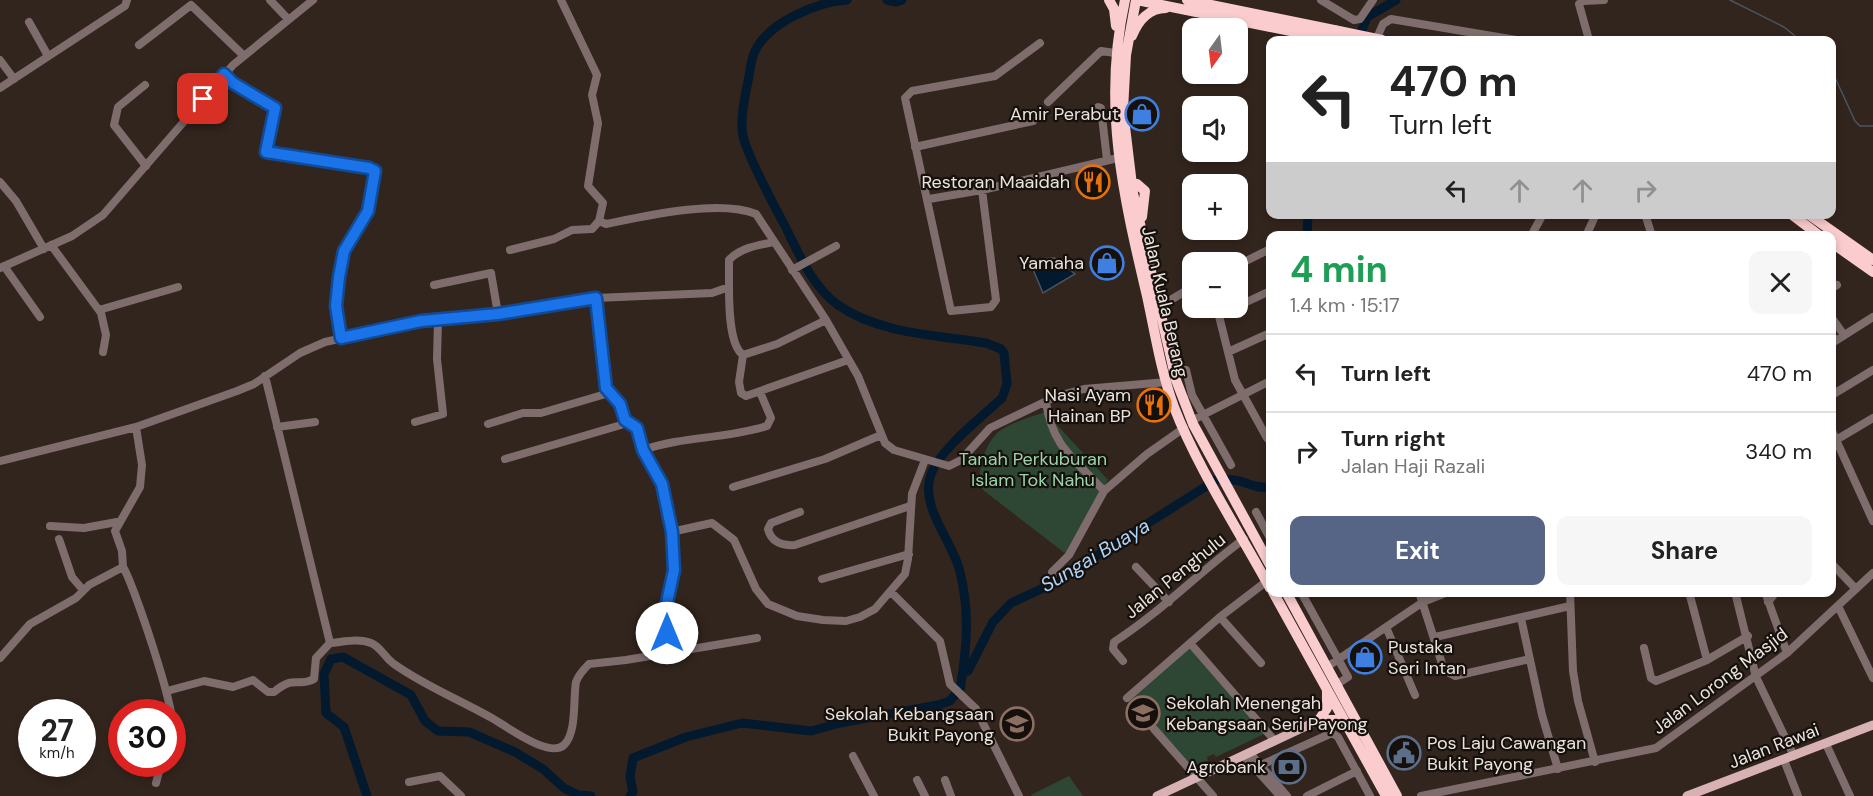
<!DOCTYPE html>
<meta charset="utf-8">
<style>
body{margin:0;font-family:"DM Sans",sans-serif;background:#f6f6f6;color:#222;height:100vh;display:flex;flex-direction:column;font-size:22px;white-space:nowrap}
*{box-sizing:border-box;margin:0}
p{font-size:20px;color:#767676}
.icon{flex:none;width:33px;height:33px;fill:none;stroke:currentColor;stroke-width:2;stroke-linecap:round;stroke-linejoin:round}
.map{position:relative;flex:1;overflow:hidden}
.details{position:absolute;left:1266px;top:231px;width:570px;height:366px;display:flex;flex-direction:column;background:#fff;border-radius:12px;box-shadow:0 3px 9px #0003}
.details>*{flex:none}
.banner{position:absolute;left:1266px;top:36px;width:570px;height:183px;border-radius:12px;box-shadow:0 3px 9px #0003;background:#fff;color:#222;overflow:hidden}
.needle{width:39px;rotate:194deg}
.tools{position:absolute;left:1182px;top:18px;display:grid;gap:12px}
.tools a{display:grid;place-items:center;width:66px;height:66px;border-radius:12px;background:#fff;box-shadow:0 3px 9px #0003;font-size:30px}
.speed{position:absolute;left:18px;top:699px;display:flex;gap:12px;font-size:30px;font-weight:700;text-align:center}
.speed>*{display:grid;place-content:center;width:78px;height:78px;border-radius:50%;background:#fff;box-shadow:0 3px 9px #0003;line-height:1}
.speed small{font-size:15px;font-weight:400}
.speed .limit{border:9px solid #d22;background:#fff;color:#111}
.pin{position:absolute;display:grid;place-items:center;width:51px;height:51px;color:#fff;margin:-26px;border-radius:12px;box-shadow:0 3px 9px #0006}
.me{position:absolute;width:66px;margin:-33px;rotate:0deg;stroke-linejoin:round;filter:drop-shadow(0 0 4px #0008)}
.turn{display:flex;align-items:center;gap:21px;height:126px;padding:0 24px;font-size:27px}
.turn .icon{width:78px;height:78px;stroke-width:2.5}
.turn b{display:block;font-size:42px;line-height:51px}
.lanes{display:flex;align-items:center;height:57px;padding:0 24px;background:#0003;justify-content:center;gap:30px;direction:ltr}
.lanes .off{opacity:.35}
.round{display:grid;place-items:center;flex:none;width:63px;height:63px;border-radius:12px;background:#f6f6f6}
.head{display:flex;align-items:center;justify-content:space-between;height:102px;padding:0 24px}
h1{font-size:36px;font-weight:700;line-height:45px;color:#1e9e55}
.cta{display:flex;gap:12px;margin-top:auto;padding:12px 24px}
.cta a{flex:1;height:69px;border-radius:12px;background:#566585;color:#fff;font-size:24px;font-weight:700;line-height:69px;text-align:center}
.cta a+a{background:#f6f6f6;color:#222}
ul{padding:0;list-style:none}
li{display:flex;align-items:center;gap:18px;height:78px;padding:0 24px;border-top:2px solid #e0e0e0}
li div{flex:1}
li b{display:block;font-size:22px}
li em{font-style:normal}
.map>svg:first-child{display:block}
.green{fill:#2e4735}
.water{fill:#02192e;stroke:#485662;stroke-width:1.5}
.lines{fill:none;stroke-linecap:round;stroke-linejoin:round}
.stream{stroke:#485662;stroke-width:1.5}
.river{stroke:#02192e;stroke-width:9}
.minor{stroke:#7f6d6d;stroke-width:8}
.major{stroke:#d7b1b3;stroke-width:9}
.highway{stroke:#faccce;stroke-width:10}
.highway-bridge{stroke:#faccce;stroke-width:10}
.route-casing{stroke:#114b97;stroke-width:15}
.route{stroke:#1a73e8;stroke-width:10}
.labels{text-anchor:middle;stroke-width:4.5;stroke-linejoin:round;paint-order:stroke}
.poi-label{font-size:18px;fill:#ebe3dd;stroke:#15100c;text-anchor:end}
.street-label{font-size:18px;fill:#ebe3dd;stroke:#15100c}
.park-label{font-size:18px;fill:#9bd4ab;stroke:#15100c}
.water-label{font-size:20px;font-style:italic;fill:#add3f8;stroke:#15100c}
</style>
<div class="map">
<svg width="1873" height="796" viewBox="0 0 1873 796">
<rect width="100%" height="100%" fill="#32251d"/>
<path class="green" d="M1045,412L1108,480L1066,554L983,490C974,474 986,440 1001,430C1013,422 1031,417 1045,412Z
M1190,648L1264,734L1216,757L1214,754L1207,757L1208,761L1197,764L1188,762L1132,699Z
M1069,776L1083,796H1032L1031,795Z"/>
<path class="water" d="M1055,258L1075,274L1043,293L1032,267L1040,259Z"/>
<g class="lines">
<path class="stream" d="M1730,0L1784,27L1800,40
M1832,71L1855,121L1860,126H1873"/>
<path class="river" d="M847,0C817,2 769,22 755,51C750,61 750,75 747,86C744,102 740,120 743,136C748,158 774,205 785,226C799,254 812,286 838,305C879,334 938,335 986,343L1001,349L1004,353L1007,384L1002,398C981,418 941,448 931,474C919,507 953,541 960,572C970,612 967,649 960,689
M887,0L896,2L902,0
M1358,40L1367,17L1396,0
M1307,236L1308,214
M968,671L993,622L1011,603L1054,583L1216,480C1243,476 1251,490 1270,487
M367,796L344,727L326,713L324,674L331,659L343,657L411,695L425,721L438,731L469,732L515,752L543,769L564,788L578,795L591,796
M630,796L633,792L630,777L633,758L686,737L742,723L811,731L840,723L938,705L950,701L961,687"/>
<path class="minor" d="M270,0L288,19
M1321,0L1354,20L1360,19L1373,0
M29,22L48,56
M1376,40L1383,24L1391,19L1516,40
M1589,40L1579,4L1583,1L1604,0
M139,45L191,5L243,55
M0,60L14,79
M224,74L233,83L275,108L266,152L369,167L375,171L368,211L344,251L339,277L336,305L341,338
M145,85L118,107L114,125L146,166
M0,88L125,6L127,0
M1048,102L1101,51L1115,53
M1098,107L1101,108L1107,160
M915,147L1033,121
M0,182L16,201L44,249
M982,190L996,300L991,307L951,311L905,98L912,91L995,76L1040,43
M929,199L982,190L1118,158
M1645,214L1652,236
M599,221L606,224C645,216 719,199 756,214L826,320L858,376L885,443L894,450L949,466L961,460L990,428L1057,396L1084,389L1167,382
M1531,236L1543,214
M1586,236L1596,214
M51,245L101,313L106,335L103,352
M510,250L554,239L572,230L592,229L599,221L603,203L588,186L598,123L592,95L597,75L561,0
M1238,265L1270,249
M4,266L40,317
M0,268L72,236L103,215L233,65L313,0
M792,270L836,246
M434,285L491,273L498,314
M729,287C729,304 729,345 743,355L777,344L826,320
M1832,288L1837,285
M596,298L606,388L620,404L625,420L639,432L643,450L662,484L671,532L674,570L665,615L669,651
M1238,306L1270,291
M1217,308L1235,380L1267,438L1270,436
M99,310L178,287
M1160,311L1169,301L1192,287
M1219,315L1235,308
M1832,318L1844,335
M1832,343L1873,317
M1228,352L1270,333
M743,355L739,382L741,393L746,396L848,360
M1186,370L1192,395L1231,465
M265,376L330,643
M1832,395L1873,370
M1046,402C1052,447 1075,459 1104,491
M1191,421L1270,381
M415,422L443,414L437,359L438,320
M488,424L523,413H541L609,393
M136,427L142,465L140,487L115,531L122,551L123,567C133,582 177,714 172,726
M277,427L315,422
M1832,431L1873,521
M1836,440L1873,418
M643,450C683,436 727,439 767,426L771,418L760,392
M505,459L621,425L625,420
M0,461L136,427L237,391L254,384L300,353L325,342L421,321L498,314L596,298L712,293L729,287V260C740,248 758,245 774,242
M733,487L825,459L881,435
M800,512L771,523L768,529C771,542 782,546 795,545L910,506
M1256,512L1270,538
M50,526L84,528L117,522
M671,532L712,523L734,540L756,589L768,604L797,616L823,620L846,621L860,617L875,609L905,574L908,559L912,494L925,460
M59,539L72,577L83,590
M1832,564L1856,589
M1136,567L1169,602
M822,579L909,554
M1053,580L1052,572L1069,555L1104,491L1147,454L1184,428
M891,592L940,641L950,684L976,709L1019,796
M1301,592L1348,677L1336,685
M1419,592L1444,670L1455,676L1530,659
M1570,592L1573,671L1578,701L1595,762
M1689,592L1707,660
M1735,592L1756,677L1794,756
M1765,592L1787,653
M1768,602L1776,592
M1838,606L1873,678
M1220,617L1261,663
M1521,618L1542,715L1558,769
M1386,627L1415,695
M1435,637L1570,606
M1190,643L1275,741
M1644,648L1651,678L1656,681L1707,660L1748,636
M0,658L30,624L76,598L89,585L123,567
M1123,661L1113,649L1114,642C1161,612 1199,572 1244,539
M1327,667L1423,602L1448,592
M167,691L204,681L233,687L253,680L268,692H274C295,674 297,688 314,679L316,658L330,643C343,642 358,638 371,643C381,647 385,658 394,664C425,686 458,699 490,717C505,725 549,759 564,745C577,733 573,698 576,682C578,676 585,668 589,664L626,660L757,638
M1127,698L1220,617L1267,581
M1154,729L1213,796
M1826,744L1850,796
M1250,753L1287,796
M853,756L874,796
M1244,756L1280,796
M1784,760L1798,796
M1261,765L1332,733L1338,737L1370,796
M917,780L925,796
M945,780L951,796
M409,782L440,776L461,796
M156,783L161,764
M1307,796L1357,771
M1421,796L1656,748L1787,653L1873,573"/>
<path class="major" d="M1157,796L1319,720
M1687,796L1873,725"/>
<path class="highway" d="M1109,0L1114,9L1116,26
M1125,0C1102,104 1123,195 1147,296C1155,333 1161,372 1174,407C1197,467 1239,531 1270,588
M1136,0L1126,55L1123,110L1133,193L1176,380L1193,424L1270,565
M1137,0L1330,39
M1187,0L1334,30
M1132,36C1138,21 1149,8 1166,8
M1127,186L1137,184L1145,191L1142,217
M1791,214L1820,236
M1808,214L1873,260
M1832,243L1873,272
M1273,592L1386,796
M1286,592L1397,796
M1319,720H1335L1348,728
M1319,720L1327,708V690"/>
<path class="highway-bridge" d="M1334,30L1382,40
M1330,39L1335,40"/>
</g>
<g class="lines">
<defs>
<path id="route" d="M203,99L224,74L233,83L275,108L266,152L369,168L375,171L368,211L344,251L339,277L336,306L341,338L421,321L498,314L596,298L606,388L620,404L625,420L637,428L643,450L662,484L672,532L674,570L666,607L667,633"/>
</defs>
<use href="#route" class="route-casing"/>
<use href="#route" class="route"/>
</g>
<defs>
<symbol id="shop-ring" viewBox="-11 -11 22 22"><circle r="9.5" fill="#15100c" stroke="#3f7fe0" stroke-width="1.5"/><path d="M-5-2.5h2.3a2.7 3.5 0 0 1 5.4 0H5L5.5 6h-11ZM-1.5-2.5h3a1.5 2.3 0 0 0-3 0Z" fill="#3f7fe0"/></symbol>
<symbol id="restaurant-ring" viewBox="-11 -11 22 22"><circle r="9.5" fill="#15100c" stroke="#e8710a" stroke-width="1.5"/><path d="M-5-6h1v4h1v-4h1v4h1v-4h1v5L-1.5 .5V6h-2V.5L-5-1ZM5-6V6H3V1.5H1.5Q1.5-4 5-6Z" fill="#e8710a"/></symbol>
<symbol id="school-ring" viewBox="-11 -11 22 22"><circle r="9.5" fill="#15100c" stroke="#8d6e63" stroke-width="1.5"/><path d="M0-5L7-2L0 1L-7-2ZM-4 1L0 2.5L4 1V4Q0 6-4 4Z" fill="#8d6e63"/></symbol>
<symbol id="civic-ring" viewBox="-11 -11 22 22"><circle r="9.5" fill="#15100c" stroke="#5c6f8a" stroke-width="1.5"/><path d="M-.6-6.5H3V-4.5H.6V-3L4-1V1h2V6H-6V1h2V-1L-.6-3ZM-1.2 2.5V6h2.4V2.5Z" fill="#5c6f8a"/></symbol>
<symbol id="bank-ring" viewBox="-11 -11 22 22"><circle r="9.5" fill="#15100c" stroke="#5c6f8a" stroke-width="1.5"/><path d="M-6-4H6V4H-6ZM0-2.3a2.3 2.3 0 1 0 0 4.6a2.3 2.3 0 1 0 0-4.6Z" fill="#5c6f8a"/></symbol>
</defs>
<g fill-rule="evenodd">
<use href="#shop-ring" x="1123" y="95" width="38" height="38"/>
<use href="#restaurant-ring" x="1074" y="163" width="38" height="38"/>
<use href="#shop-ring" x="1088" y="244" width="38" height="38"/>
<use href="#restaurant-ring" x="1135" y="386" width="38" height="38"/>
<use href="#shop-ring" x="1346" y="638" width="38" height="38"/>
<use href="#school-ring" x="1124" y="694" width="38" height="38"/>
<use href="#school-ring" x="998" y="705" width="38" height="38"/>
<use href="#civic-ring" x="1385" y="734" width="38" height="38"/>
<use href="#bank-ring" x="1270" y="748" width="38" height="38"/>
</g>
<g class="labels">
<g class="poi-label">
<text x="1119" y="120">Amir Perabut</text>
<text x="1070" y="188">Restoran Maaidah</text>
<text x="1084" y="269">Yamaha</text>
<text x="1131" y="401">Nasi Ayam<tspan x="1131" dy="21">Hainan BP</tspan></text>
<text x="1388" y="653" text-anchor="start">Pustaka<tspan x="1388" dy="21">Seri Intan</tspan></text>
<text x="1166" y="709" text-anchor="start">Sekolah Menengah<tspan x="1166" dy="21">Kebangsaan Seri Payong</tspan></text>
<text x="994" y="720">Sekolah Kebangsaan<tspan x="994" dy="21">Bukit Payong</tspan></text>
<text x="1427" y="749" text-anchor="start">Pos Laju Cawangan<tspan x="1427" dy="21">Bukit Payong</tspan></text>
<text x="1266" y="773">Agrobank</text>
</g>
<g class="street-label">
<text transform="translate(1165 302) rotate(77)" y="6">Jalan Kuala Berang</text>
<text transform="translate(1175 576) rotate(-39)" y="6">Jalan Penghulu</text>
<text transform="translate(1720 681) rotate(-37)" y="6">Jalan Lorong Masjid</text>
<text transform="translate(1774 746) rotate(-21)" y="6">Jalan Rawai</text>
</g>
<g class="park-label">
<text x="1033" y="465">Tanah Perkuburan<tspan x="1033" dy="21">Islam Tok Nahu</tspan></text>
</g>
<g class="water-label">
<text transform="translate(1095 555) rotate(-31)" y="7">Sungai Buaya</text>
</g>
</g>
</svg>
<div class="tools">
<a><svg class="needle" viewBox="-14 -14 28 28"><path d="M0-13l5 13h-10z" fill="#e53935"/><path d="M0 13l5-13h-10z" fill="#767676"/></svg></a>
<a><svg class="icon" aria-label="sound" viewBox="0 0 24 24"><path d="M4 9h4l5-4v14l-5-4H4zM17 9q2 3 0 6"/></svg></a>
<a>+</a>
<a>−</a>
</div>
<div class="speed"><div>27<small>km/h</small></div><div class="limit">30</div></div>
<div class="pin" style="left:203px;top:99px;background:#d93025"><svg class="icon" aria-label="arrive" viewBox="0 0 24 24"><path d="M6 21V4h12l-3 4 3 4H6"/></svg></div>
<svg class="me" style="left:667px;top:633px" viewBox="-20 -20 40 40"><circle r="19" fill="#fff"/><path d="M0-13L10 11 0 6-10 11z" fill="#1a73e8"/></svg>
<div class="banner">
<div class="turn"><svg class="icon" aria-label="left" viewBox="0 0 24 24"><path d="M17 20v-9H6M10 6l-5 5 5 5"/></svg><div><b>470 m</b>Turn left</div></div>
<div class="lanes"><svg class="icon" aria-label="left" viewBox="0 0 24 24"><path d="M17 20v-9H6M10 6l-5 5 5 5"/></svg><svg class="icon off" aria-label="ahead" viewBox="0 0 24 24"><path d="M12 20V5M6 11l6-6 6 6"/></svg><svg class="icon off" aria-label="ahead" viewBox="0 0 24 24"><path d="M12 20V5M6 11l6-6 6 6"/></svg><svg class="icon off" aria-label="right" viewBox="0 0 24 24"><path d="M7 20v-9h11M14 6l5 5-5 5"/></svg></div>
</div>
<section class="details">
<div class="head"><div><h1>4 min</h1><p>1.4 km · 15:17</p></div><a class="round"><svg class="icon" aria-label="close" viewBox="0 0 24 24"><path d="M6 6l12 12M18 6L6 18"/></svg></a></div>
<ul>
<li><svg class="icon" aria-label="left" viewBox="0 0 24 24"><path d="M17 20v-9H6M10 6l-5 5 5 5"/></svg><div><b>Turn left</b></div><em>470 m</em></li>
<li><svg class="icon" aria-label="right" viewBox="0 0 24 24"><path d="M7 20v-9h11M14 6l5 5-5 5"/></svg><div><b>Turn right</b><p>Jalan Haji Razali</p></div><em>340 m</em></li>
</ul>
<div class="cta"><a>Exit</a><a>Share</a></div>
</section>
</div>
